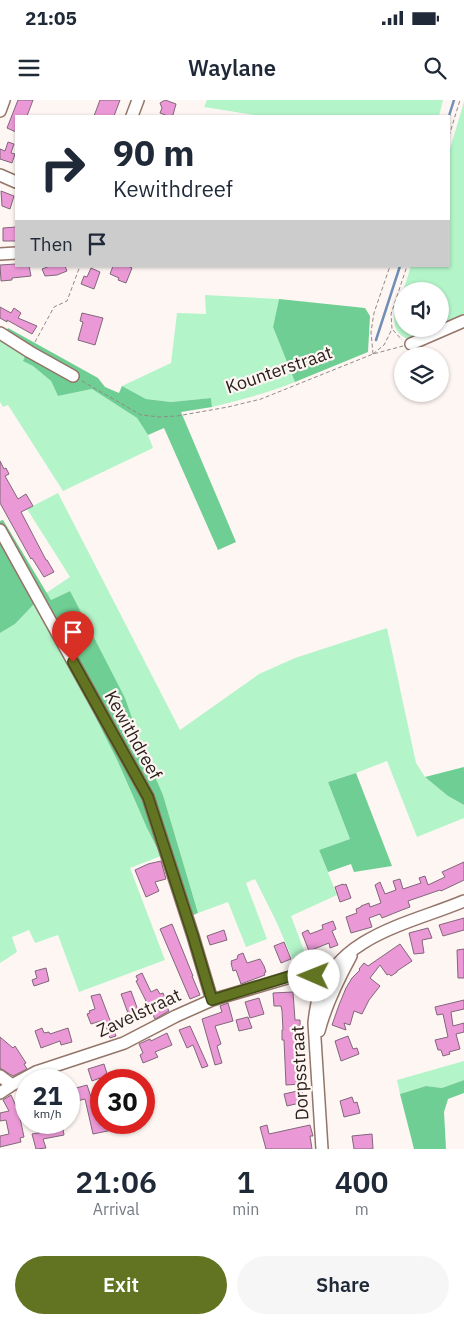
<!DOCTYPE html>
<style>
body{margin:0;font-family:"IBM Plex Sans",sans-serif;background:#f6f6f7;color:#1f2937;height:100vh;display:flex;flex-direction:column;font-size:19px;white-space:nowrap}
*{box-sizing:border-box;margin:0}
p{font-size:16px;color:#747a83}
.icon{flex:none;width:28px;height:28px;fill:none;stroke:currentColor;stroke-width:2;stroke-linecap:round;stroke-linejoin:round}
.map{position:relative;height:1049px;overflow:hidden}
.sheet{display:flex;flex-direction:column;background:#fff;flex:1}
.sheet>*{flex:none}
.banner{position:absolute;left:15px;top:15px;width:435px;height:152px;border-radius:0px;box-shadow:0 1px 4px #0004;background:#fff;color:#1f2937;overflow:hidden}
.fabs{position:absolute;left:394px;top:182px;display:grid;gap:10px}
.fabs a{display:grid;place-items:center;width:55px;height:55px;border-radius:50%;background:#fff;box-shadow:0 1px 4px #0004;font-size:25px}
.speed{position:absolute;left:15px;top:969px;display:flex;gap:10px;font-size:25px;font-weight:700;text-align:center}
.speed>*{display:grid;place-content:center;width:65px;height:65px;border-radius:50%;background:#fff;box-shadow:0 1px 4px #0004;line-height:1}
.speed small{font-size:12px;font-weight:400}
.speed .limit{border:8px solid #d22;background:#fff;color:#111}
.pin{position:absolute;display:grid;place-items:center;width:42px;height:42px;color:#fff;margin:-51px -21px;border-radius:50% 50% 50% 0;rotate:-45deg;box-shadow:0 0 5px #0007}
.pin .icon{rotate:45deg}
.me{position:absolute;width:55px;margin:-28px;rotate:271deg;stroke-linejoin:round;filter:drop-shadow(0 0 4px #0008)}
.turn{display:flex;align-items:center;gap:18px;height:105px;padding:0 15px;font-size:22px}
.turn .icon{width:65px;height:65px;stroke-width:2.5}
.turn b{display:block;font-size:35px;line-height:42px}
.then{display:flex;align-items:center;height:48px;padding:0 15px;background:#0003;gap:10px;font-size:19px}
.eta{display:flex;justify-content:space-evenly;align-items:center;height:85px;text-align:center}
.eta b{font-size:30px;font-weight:600;line-height:35px}
.button{display:flex;gap:10px;margin-top:auto;padding:10px 15px}
.button a{flex:1;height:58px;border-radius:30px;background:#627321;color:#fff;font-size:20px;font-weight:600;line-height:58px;text-align:center}
.button a+a{background:#f6f6f7;color:#1f2937}
.status{display:flex;justify-content:space-between;align-items:center;height:35px;padding:0 25px;background:#fff;direction:ltr}
.status svg{height:14px;fill:currentColor}
header{display:flex;justify-content:space-between;align-items:center;height:65px;padding:0 15px;background:#fff;font-size:22px;font-weight:600}
.map>svg:first-child{display:block}
.green{fill:#b4f4c9}
.forest{fill:#6fce93}
.lines{fill:none;stroke-linecap:round;stroke-linejoin:round}
.stream{stroke:#718eb6;stroke-width:2.5}
.building{fill:#eb99d6;stroke:#81677a}
.minor-casing{stroke:#947569;stroke-width:14}
.path{stroke:#938985;stroke-width:1;stroke-dasharray:4 2.5;stroke-linecap:butt}
.minor{stroke:#fff;stroke-width:11}
.route-casing{stroke:#404b15;stroke-width:12}
.route{stroke:#627321;stroke-width:9}
.labels{text-anchor:middle;stroke-width:4.5;stroke-linejoin:round;paint-order:stroke}
.street-label{font-size:18px;fill:#2e211c;stroke:#fdf6f3}
</style>
<div class="status"><b>21:05</b><svg viewBox="0 0 49 12"><path d="M0 12V9h3v3zM5 12V6h3v6zM10 12V3h3v9zM15 12V0h3v12zM26 1h20v11H26zM47 4h2v5h-2z"/></svg></div>
<header><svg class="icon" aria-label="menu" viewBox="0 0 24 24"><path d="M4 6h16M4 12h16M4 18h16"/></svg>Waylane<svg class="icon" aria-label="search" viewBox="0 0 24 24"><circle cx="10" cy="10" r="6"/><path d="M15 15l6 6"/></svg></header>
<div class="map">
<svg width="464" height="1049" viewBox="0 0 464 1049">
<rect width="100%" height="100%" fill="#fdf6f3"/>
<path class="green" d="M207,0H443L439,16H261L204,7Z
M464,2V216L440,228V191H403L411,166H449V52Z
M402,192V229H438L409,240C385,229 396,211 402,192Z
M205,195L279,199L273,227L295,282C268,293 240,300 212,307L211,298L171,302L146,299L122,286L171,263L177,213L206,214Z
M2,237L28,251L24,261L33,266L51,281L58,296L92,289L137,318L148,335L153,348L63,391L8,305L3,307L0,302V241Z
M58,393L180,630L259,574L295,558L387,528L416,663L425,677L448,696L464,705V718L417,737L387,661L356,673L328,682L350,739L319,750L337,795L291,816L308,861L295,865L276,821L255,779L246,783L267,839L246,847L228,802L198,813L163,695L70,491L51,500L46,493L70,477L27,409Z
M35,503C63,556 92,608 118,662C132,694 145,725 161,756L130,768L165,860L79,892L58,835L35,843L29,830L12,837L17,852L0,863V533L15,524Z
M464,961V980L442,988L426,986L400,994L397,980Z"/>
<path class="forest" d="M279,199L365,208L370,216L368,252L295,282L273,227Z
M8,228L98,278L105,287L119,293L122,286L146,299L171,302L211,298L212,307L181,312L236,442L218,450L164,328L148,335L137,318L92,289L58,296L51,281L33,266L23,261L30,245L5,233Z
M3,420L51,500L70,491L125,598L142,647L163,695L198,813L183,819L161,756L147,728L118,662L84,594L35,503L15,524L0,533V421Z
M464,667V705L448,696L425,677Z
M356,673L392,766L354,772L351,764L328,772L319,750L350,739L328,682Z
M464,980V993L448,999L444,1012L446,1049H414L400,994L426,986L442,988Z"/>
<g class="lines">
<path class="stream" d="M449,16L454,0
M376,240L400,166"/>
</g>
<path class="building" d="M18,0H33L27,16H16V32L7,28Z
M100,0H120L114,16H94Z
M165,0L176,4L173,15L168,16L160,13L162,8L160,3Z
M8,42L14,44L11,53L15,54L12,63L0,59V49L5,51Z
M1,91L14,96L10,109L2,106Z
M16,127V141H3V128Z
M16,164V166H29L31,176L12,178V180L1,181L0,165Z
M50,166H65L67,171L57,175L45,176L42,169Z
M113,166H128L132,168L126,183L118,180L119,178L110,174Z
M91,168L100,172L94,189L81,184L84,176L87,177Z
M0,207L11,213L14,208L21,213L18,218L37,226L32,234L7,220V222L0,218Z
M82,213L103,218L95,245L78,240L83,222L80,221Z
M0,361L4,369L6,368L9,374L5,376L18,399L26,394L33,406L21,412L46,460H47L54,472L44,477L32,458L31,459L0,403Z
M161,761L166,779L155,782L159,791L146,797L135,770L148,764Z
M464,762V780L441,791L440,790L408,801L410,807L402,810L382,818L380,814L369,818L372,827L351,833L346,817L357,813L356,809L361,807V806L369,803L370,807L381,803L375,785L380,782L385,794L396,790L393,781L400,779L403,789L421,783L419,778L425,776L428,785L445,777L442,772Z
M343,784L344,785L346,784L351,798L340,802L335,787Z
M464,818V830L443,836L439,825Z
M333,821L336,829L332,831L338,845L330,848L329,843L309,851L302,833L308,830L310,834L323,829L322,825Z
M172,824L193,876H192L200,895L190,899L160,829Z
M428,828L432,838L422,840L424,853L414,854L409,833Z
M224,830L227,840L210,845L207,836Z
M284,842L291,859L281,863L274,846Z
M400,844L412,861L397,871V872L391,876L389,874L387,875L380,865L370,878L380,886L369,900L362,914L354,911L350,925L344,923L346,930L332,925L339,905L346,888L352,878L360,870L359,869L364,863L368,866Z
M464,849V878H458L457,850Z
M243,853L247,863L260,859L264,866L266,872L264,873L265,875L241,884L236,870L233,871L231,863H232L231,861L237,859L238,855Z
M46,868L49,881L34,886L32,880L37,878L35,871Z
M142,873L151,892L157,889L160,894L163,893L167,902L165,903L169,911L155,919L136,881L138,880L136,876Z
M131,891L139,913L129,916L121,894Z
M293,892L295,920H300L301,948H299L300,964H303L304,978H299L301,984L286,985L284,940H282V930H283L282,911L281,906H274L273,893Z
M100,894L116,936L110,938L104,920L91,924L87,914L90,913L89,911L95,909L91,896Z
M259,898L264,914L250,918L245,902Z
M464,900V909L451,912L453,926L464,923V932L456,934L460,949L449,952L450,954L443,956L441,950H438L435,940L448,937L443,914L437,915L435,907Z
M228,903L233,921L215,926L221,944L217,946L222,963L215,965L202,919L222,912L220,906Z
M248,917L252,928L239,931L236,920Z
M190,926L208,966L202,968L193,945L187,948L179,930Z
M42,928L44,933L49,932L50,934L68,928L72,942L61,945L60,941L41,948L35,931Z
M167,933L172,945L155,952L158,957L143,963L140,955L143,953L139,944L150,939L151,941Z
M348,936L353,949L357,948L359,954L341,961L335,941Z
M0,937L13,948L15,946L26,963L24,964L27,969L13,976L0,968Z
M104,964L109,980H100V978L92,981L88,969Z
M87,985L91,997L101,993V1022H137V1025L93,1034L85,999L69,1003V990Z
M302,990L304,1002L287,1006L284,994Z
M11,995L16,1006L26,1001V1008L24,1009L26,1015L20,1018L24,1037L20,1038L21,1042L0,1047V1036L9,1034L6,1020L0,1021V1013L9,1011L3,1000Z
M352,997L354,1003L357,1002L360,1013L344,1017L340,1001Z
M267,1025L269,1034L310,1025L313,1036H310L312,1049H266L260,1027Z
M63,1029L64,1035L43,1039L46,1048L36,1049L32,1034Z
M372,1034L373,1049H354L352,1036Z"/>
<g class="lines">
<defs>
<path id="minor" d="M0,11L4,0
M132,16L138,0
M0,75L16,82
M0,154L16,153
M0,233L30,252L73,276
M411,244L464,221
M0,430L148,697L193,836L212,900
M319,931C326,904 338,880 351,856
M0,976L12,985
M0,993L12,985L36,972L124,943L176,916L212,900L304,873L311,875L325,882
M322,1049L314,923C315,914 316,905 319,896C339,835 412,823 464,801"/>
</defs>
<use href="#minor" class="minor-casing"/>
<path class="path" d="M449,36L460,0
M393,230L402,240
M35,242L54,207L67,201L80,166
M373,254L384,245L392,229L391,214L407,166
M373,254L371,232L374,213L390,166
M82,281L141,315L160,317L177,316L228,307L261,299L373,254L403,246"/>
<use href="#minor" class="minor"/>
</g>
<g class="lines">
<defs>
<path id="route" d="M73,562L148,697L193,836L212,900L297,874L307,873L314,876"/>
</defs>
<use href="#route" class="route-casing"/>
<use href="#route" class="route"/>
</g>
<g class="labels">
<g class="street-label">
<text transform="translate(279 270) rotate(-19)" y="6">Kounterstraat</text>
<text transform="translate(133 635) rotate(61)" y="6">Kewithdreef</text>
<text transform="translate(139 913) rotate(-25)" y="6">Zavelstraat</text>
<text transform="translate(300 973) rotate(-93)" y="6">Dorpsstraat</text>
</g>
</g>
</svg>
<div class="fabs">
<a><svg class="icon" aria-label="sound" viewBox="0 0 24 24"><path d="M4 9h4l5-4v14l-5-4H4zM17 9q2 3 0 6"/></svg></a>
<a><svg class="icon" aria-label="layers" viewBox="0 0 24 24"><path d="M12 4l9 5-9 5-9-5zM3 14l9 5 9-5"/></svg></a>
</div>
<div class="speed"><div>21<small>km/h</small></div><div class="limit">30</div></div>
<div class="pin" style="left:73px;top:562px;background:#d93025"><svg class="icon" aria-label="arrive" viewBox="0 0 24 24"><path d="M6 21V4h12l-3 4 3 4H6"/></svg></div>
<svg class="me" style="left:314px;top:876px" viewBox="-20 -20 40 40"><circle r="19" fill="#fff"/><path d="M0-13L10 11 0 6-10 11z" fill="#627321"/></svg>
<div class="banner">
<div class="turn"><svg class="icon" aria-label="right" viewBox="0 0 24 24"><path d="M7 20v-9h11M14 6l5 5-5 5"/></svg><div><b>90 m</b>Kewithdreef</div></div>
<div class="then">Then<svg class="icon" aria-label="arrive" viewBox="0 0 24 24"><path d="M6 21V4h12l-3 4 3 4H6"/></svg></div>
</div>
</div>
<section class="sheet">
<div class="eta">
<div><b>21:06</b><p>Arrival</p></div>
<div><b>1</b><p>min</p></div>
<div><b>400</b><p>m</p></div>
</div>
<div class="button"><a>Exit</a><a>Share</a></div>
</section>
